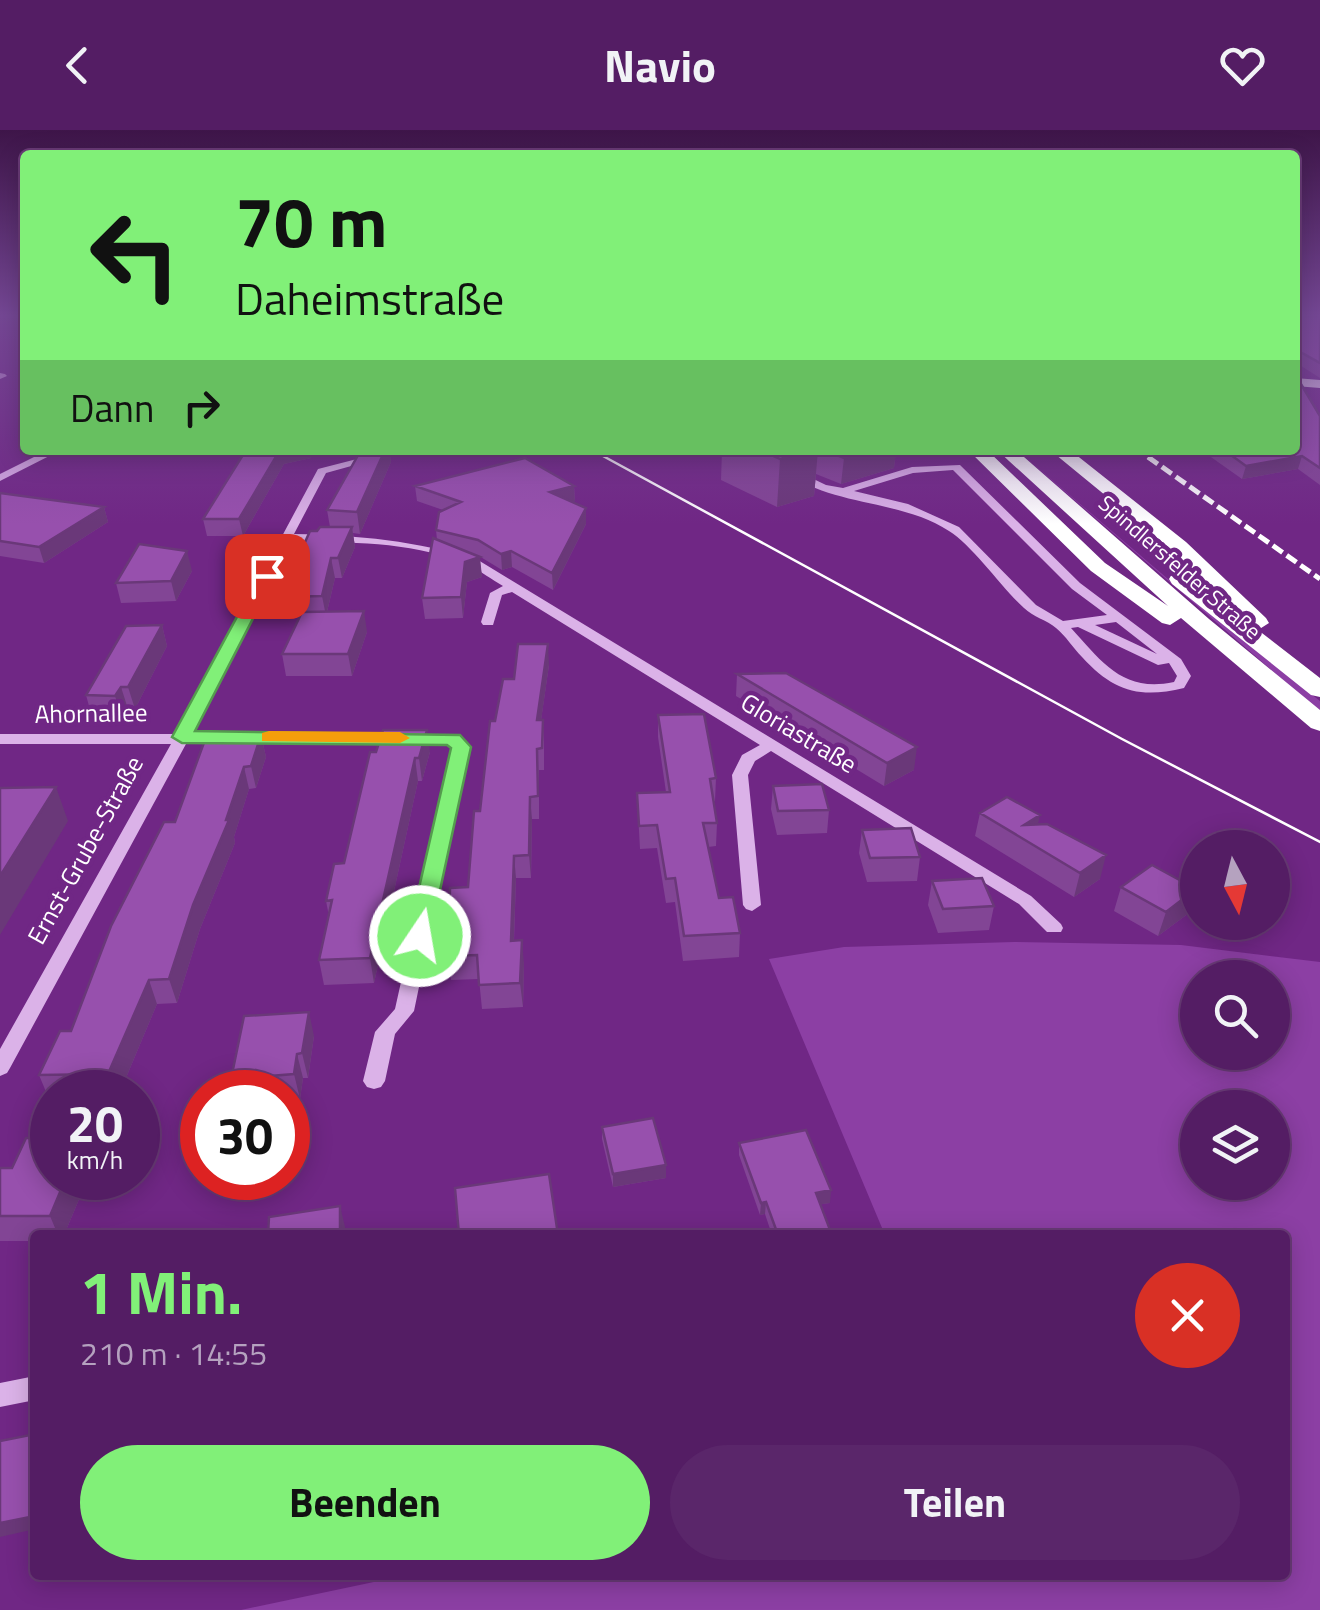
<!DOCTYPE html>
<html lang="de">
<meta charset="utf-8">
<style>
body{margin:0;font-family:"Titillium Web",sans-serif;background:#5a266a;color:#f1f3f6;height:100vh;display:flex;flex-direction:column;font-size:38px;white-space:nowrap}
*{box-sizing:border-box;margin:0}
p{font-size:32px;color:#b5a2bf}
.icon{flex:none;width:55px;height:55px;fill:none;stroke:currentColor;stroke-width:2;stroke-linecap:round;stroke-linejoin:round}
.map{position:relative;flex:1;overflow:hidden}
.side{position:absolute;left:30px;top:1100px;width:1260px;height:350px;display:flex;flex-direction:column;background:#541d64;border-radius:10px;box-shadow:0 5px 25px #0003,0 0 0 2px #6a3b78}
.side>*{flex:none}
.guide{position:absolute;left:20px;top:20px;width:1280px;height:305px;border-radius:10px;box-shadow:0 5px 25px #0003,0 0 0 2px #6a3b78;background:#81f078;color:#111;overflow:hidden}
.needle{width:65px;rotate:173deg}
.fabs{position:absolute;left:1180px;top:700px;display:grid;gap:20px}
.fabs a{display:grid;place-items:center;width:110px;height:110px;border-radius:50%;background:#541d64;box-shadow:0 5px 25px #0003,0 0 0 2px #6a3b78;font-size:50px}
.speed{position:absolute;left:30px;top:940px;display:flex;gap:20px;font-size:50px;font-weight:700;text-align:center}
.speed>*{display:grid;place-content:center;width:130px;height:130px;border-radius:50%;background:#541d64;box-shadow:0 5px 25px #0003,0 0 0 2px #6a3b78;line-height:1}
.speed small{font-size:25px;font-weight:400}
.speed .limit{border:15px solid #d22;background:#fff;color:#111}
.pin{position:absolute;display:grid;place-items:center;width:85px;height:85px;color:#fff;margin:-42px;border-radius:20px;box-shadow:0 5px 15px #0006}
.me{position:absolute;width:110px;margin:-55px;rotate:12deg;stroke-linejoin:round;filter:drop-shadow(0 0 8px #0008)}
.turn{display:flex;align-items:center;gap:35px;height:210px;padding:0 50px;font-size:45px}
.turn .icon{width:130px;height:130px;stroke-width:2.5}
.turn b{display:block;font-size:70px;line-height:85px}
.then{display:flex;align-items:center;height:95px;padding:0 50px;background:#0003;gap:20px;font-size:38px}
.round{display:grid;place-items:center;flex:none;width:105px;height:105px;border-radius:52px;background:#5a266a}
.headline{display:flex;align-items:center;justify-content:space-between;height:170px;padding:0 50px}
h1{font-size:60px;font-weight:700;line-height:75px;color:#81f078}
.cta{display:flex;gap:20px;margin-top:auto;padding:20px 50px}
.cta a{flex:1;height:115px;border-radius:60px;background:#81f078;color:#111;font-size:40px;font-weight:700;line-height:115px;text-align:center}
.cta a+a{background:#5a266a;color:#f1f3f6}
header{display:flex;justify-content:space-between;align-items:center;height:130px;padding:0 50px;background:#541d64;font-size:45px;font-weight:700}
.map>svg:first-child{display:block}
.green{fill:#8c3fa4;fill-rule:evenodd}
.lines{fill:none;stroke-linecap:round;stroke-linejoin:round}
.minor{fill:#dbb2e8;fill-rule:evenodd}
.major{fill:#fcf4fe;fill-rule:evenodd}
.highway{fill:#fff;fill-rule:evenodd}
.tram{stroke:#fff;stroke-width:2.5}
.rail-far1{stroke:#fff;stroke-width:4;stroke-dasharray:9 4;stroke-linecap:butt}
.rail{stroke:#fff;stroke-width:5;stroke-dasharray:12 5;stroke-linecap:butt}
.wall{fill:#824595}
.shaded-wall{fill:#6a3879}
.building{fill:#9750ad;stroke:#6a3879;stroke-width:2.5}
.route{fill:#81f078;stroke:#549c4e;stroke-width:2.5}
.slow{fill:#f59e0b}
.labels{text-anchor:middle;stroke-width:9;stroke-linejoin:round;paint-order:stroke}
.far-street-label{font-size:22px;fill:#fff;stroke:#702785}
.street-label{font-size:25px;fill:#fff;stroke:#702785}
</style>
<header><svg class="icon" aria-label="back" viewBox="0 0 24 24"><path d="M15 5l-7 7 7 7"/></svg>Navio<svg class="icon" aria-label="heart" viewBox="0 0 24 24"><path d="M12 20l-8-8c-3-5 5-10 8-4 3-6 11-1 8 4z"/></svg></header>
<div class="map">
<svg width="1320" height="1480" viewBox="0 0 1320 1480">
<rect width="100%" height="100%" fill="#702785"/>
<path class="green" d="M1017,320L1182,461L1320,571V582Z
M1014,812L1181,815L1320,832V1480H241L407,1445H1285V1105H885L769,829L844,817ZM1198,848H1272V922H1198ZM1198,978H1272V1052H1198Z"/>
<g class="lines">
<path class="minor" d="M0,243L5,244L7,246L0,249Z
M48,320H61L0,351V344Z
M392,320H409L326,343L294,404C358,405 417,411 478,430L1031,766L1061,794L1063,798L1061,802H1047L1019,774L771,621L755,631L748,645L761,775L752,781L746,779L743,775L732,645L742,625L760,615L512,462L502,465L493,495H483L481,492L490,463L503,456C492,450 481,441 470,436C416,411 349,412 291,412L191,604H453L458,606L469,617L414,881L395,904L385,951L381,957L374,959L367,957L363,951L375,902L395,879L453,618L449,614H186L10,938L7,943L0,946V919L171,614H0V604H176L318,339Z
M960,335L1080,453L1181,529L1191,546L1184,558C1139,569 1113,561 1082,527C1073,518 1066,506 1056,498C1047,490 1033,487 1024,478C1001,457 973,416 949,401C902,370 834,376 792,345L801,343L826,355L843,358L912,337ZM953,340L1072,459L1107,485L1063,491L1036,475L959,397L908,374L854,361L913,343ZM1116,492L1157,524L1095,495ZM1078,497L1158,535L1169,533L1177,546L1174,552C1123,563 1102,532 1071,498Z
M35,1246V1270L0,1277V1253Z"/>
<path class="major" d="M1295,248L1320,250V258L1295,256Z"/>
<path class="highway" d="M968,320H987L1105,433L1168,476L997,320H1016L1209,489L1320,580V601L1311,598L1181,488L1170,495L1162,493L1091,441Z
M1050,320H1070L1186,412L1266,488L1269,493L1258,500L1320,548V567L1311,565L1172,454L1169,449L1172,444H1188L1228,476L1172,420Z"/>
<path class="tram" d="M592,320L1122,609L1320,712"/>
<path class="rail-far1" d="M1138,320L1152,330"/>
<path class="rail" d="M1148,327L1320,449"/>
</g>
<path class="wall" d="M1295,186H1320V248L1295,232Z
M1320,286V355L1298,339L1242,349L1201,320H1295Z
M245,320H310L311,328L284,334L243,406H207L203,389Z
M361,320H389L391,332L360,404L353,403L355,417L342,448H335L327,482L367,502L352,546H286L282,524L299,487H288L284,467L298,428L317,401L330,397L327,380Z
M722,320H896L894,338L841,354L816,344L814,366L777,377L721,350Z
M415,356H574L575,371L572,372L586,378V394L553,460L512,437L502,440L479,426L482,447L467,452L463,488L425,489L422,468L437,410L436,400L443,380L417,371Z
M0,363L104,377L108,392L44,433L0,426Z
M192,441L176,471L121,473L116,453Z
M162,495L167,516L135,579H128L122,587H92L86,565Z
M549,535L541,590H543L544,611V640H539V689H532L531,748H516L514,811L524,834L523,877L482,879L479,849L451,850L448,826L468,757L495,591L514,549Z
M737,544L914,640L884,656L736,566Z
M658,585L716,648L715,671H714L717,693L716,716L708,717L719,768L740,803L739,827L683,831L675,772L666,773L657,718L640,719L637,663L666,662L658,607Z
M261,605L266,627L256,658L249,659L234,707L235,713L200,799L177,873L157,874L120,962H52V969H49L39,945L71,901L175,692Z
M370,622H430L422,651H418L374,853L324,855L319,830L329,786L326,771L344,733Z
M773,656L829,680L827,703L777,705L771,679Z
M980,683L1038,694L1100,749L1074,767L975,706Z
M862,700L920,727L917,751L867,752L859,723Z
M932,751L994,776L989,800L938,803L928,775Z
M1121,757L1196,759L1189,783L1158,806L1114,781Z
M314,906L308,948H303L300,969L288,970V962H236L231,949Z
M602,997L666,1035V1048L613,1057L602,1009Z
M739,1013L830,1073L821,1074L832,1105H772L765,1084L760,1085L739,1025Z
M0,1038L83,1060L64,1105H35V1111H0Z"/>
<path class="shaded-wall" d="M0,186H25V189L0,193Z
M280,320H310L311,328L284,334L243,406L239,389Z
M385,320H389L391,332L360,404L357,382Z
M812,320H818L814,366L777,377L780,329Z
M870,320H896L894,338L841,354L844,328Z
M1302,326L1298,339L1242,349L1246,336Z
M574,356L575,371L551,377L550,362Z
M104,377L108,392L44,433L39,417Z
M586,378V394L553,460L552,443Z
M352,397L355,417L342,448L338,428Z
M187,421L192,441L176,471L171,451Z
M511,421L512,437L502,440L501,424Z
M480,427L482,447L467,452L463,488L461,467L465,432Z
M331,428L335,448L326,486L322,466Z
M364,481L367,502L352,546L348,524Z
M162,495L167,516L135,579L128,557Z
M548,514L549,535L538,612L537,590Z
M121,557L128,579L122,587L115,566Z
M427,600L430,622L422,651L419,628Z
M261,605L266,627L256,658L251,636Z
M917,617L914,640L884,656L887,633Z
M415,628L418,651L374,853L370,828Z
M244,637L249,659L234,707L235,713L200,799L177,873L169,849L193,775L226,690Z
M56,657L68,691L0,805V746Z
M530,667L532,689L531,748L529,725Z
M1040,685L1035,708L1024,695Z
M1106,725L1100,749L1074,767L1080,743Z
M514,726L516,748L513,834L511,811Z
M1196,759L1189,783L1158,806L1166,782Z
M522,810L524,834L523,877L520,853Z
M149,850L157,874L120,962H115L108,944Z
M309,882L314,906L308,948L302,923Z
M297,924L303,948L300,969L294,944Z
M666,1035V1048L613,1057V1044Z
M64,1048H78L83,1060L64,1105H58L50,1086Z
M831,1060L830,1073L815,1075L816,1063Z
M766,1072L765,1084L760,1085L761,1073Z
M340,1076L346,1101V1105H340Z
M33,1373L35,1377V1399L0,1407V1393Z"/>
<path class="building" d="M1295,186H1320V233L1295,219Z
M1295,244L1320,286V338L1302,326L1246,336L1224,320H1295Z
M246,320H280L239,389H203Z
M361,320H385L357,382L327,380Z
M760,320H812L780,329Z
M824,320H870L844,328Z
M525,328L574,356L550,362L586,378L552,443L511,421L501,424L478,410L436,400L439,382L461,372L415,356Z
M0,363L104,377L39,417L0,411Z
M320,397H352L338,428H331L322,466L284,467L295,429L298,428L310,401H317Z
M433,408L480,427L465,432L461,467L422,468Z
M139,414L187,421L171,451L116,453Z
M364,481L348,524H282L302,482Z
M162,495L128,557H121L115,566L86,565L126,496Z
M518,514H548L537,590H543L542,618L537,619L538,666L530,667L529,725L514,726L511,811L522,810L520,853L479,855L477,825L448,826L450,758L468,757L474,681H480L490,591H495L503,549H514Z
M786,543L917,617L887,633L737,544Z
M704,584L716,648L710,649L717,693H703L719,768L733,767L740,803L684,806L675,748L666,749L657,695L639,696L637,663L670,662L658,585Z
M383,600H427L419,628H415L370,828L319,830L332,770L326,771L334,734L344,733L370,622H376Z
M261,605L251,636L244,637L226,690H229L193,775L169,849L149,850L108,944L39,945L60,901H71L111,796L164,692H175L206,607Z
M822,654L829,680L778,681L773,656Z
M56,657L0,746V658Z
M1007,667L1040,685L1024,695L1047,694L1106,725L1080,743L980,683Z
M911,698L920,727L870,728L862,700Z
M1152,735L1196,759L1166,782L1121,757Z
M982,748L994,776L943,779L932,751Z
M309,882L302,923L297,924L294,944L231,949L244,886Z
M653,988L666,1035L613,1044L602,997Z
M806,1000L831,1060L816,1063L832,1105H778L766,1072L761,1073L739,1013Z
M26,1008H52V1048H66L50,1086H0V1038H12Z
M549,1044L558,1105H459L455,1058Z
M340,1076V1105H268L269,1087Z
M35,1304V1373H33L30,1387L0,1393V1311Z"/>
<linearGradient id="sky" x2="0" y2="1"><stop stop-color="#3e1549"/><stop offset="0.47" stop-color="#744794"/><stop offset="1" stop-color="#744794" stop-opacity="0"/></linearGradient>
<rect width="1320" height="394" fill="url(#sky)"/>
<path class="route" d="M267,442L275,446L195,601L460,605L471,617L429,811H412L408,806L451,618L447,615L182,613L172,607L259,446Z"/>
<path class="slow" d="M269,601L400,602L410,608L400,613L262,611V603Z"/>
<g class="labels">
<g class="far-street-label">
<text transform="translate(1180 437) rotate(41)" y="8">Spindlersfelder Straße</text>
</g>
<g class="street-label">
<text transform="translate(91 583) rotate(-1)" y="9">Ahornallee</text>
<text transform="translate(799 603) rotate(31)" y="9">Gloriastraße</text>
<text transform="translate(85 720) rotate(-61)" y="9">Ernst-Grube-Straße</text>
</g>
</g>
</svg>
<div class="fabs">
<a><svg class="needle" viewBox="-14 -14 28 28"><path d="M0-13l5 13h-10z" fill="#e53935"/><path d="M0 13l5-13h-10z" fill="#b5a2bf"/></svg></a>
<a><svg class="icon" aria-label="search" viewBox="0 0 24 24"><circle cx="10" cy="10" r="6"/><path d="M15 15l6 6"/></svg></a>
<a><svg class="icon" aria-label="layers" viewBox="0 0 24 24"><path d="M12 4l9 5-9 5-9-5zM3 14l9 5 9-5"/></svg></a>
</div>
<div class="speed"><div>20<small>km/h</small></div><div class="limit">30</div></div>
<div class="pin" style="left:267px;top:446px;background:#d93025"><svg class="icon" aria-label="arrive" viewBox="0 0 24 24"><path d="M6 21V4h12l-3 4 3 4H6"/></svg></div>
<svg class="me" style="left:420px;top:806px" viewBox="-20 -20 40 40"><circle r="17" fill="#81f078" stroke="#fff" stroke-width="3"/><path d="M0-11L8 9 0 5-8 9z" fill="#fff"/></svg>
<div class="guide">
<div class="turn"><svg class="icon" aria-label="left" viewBox="0 0 24 24"><path d="M17 20v-9H6M10 6l-5 5 5 5"/></svg><div><b>70 m</b>Daheimstraße</div></div>
<div class="then">Dann<svg class="icon" aria-label="right" viewBox="0 0 24 24"><path d="M7 20v-9h11M14 6l5 5-5 5"/></svg></div>
</div>
<section class="side">
<div class="headline"><div><h1>1 Min.</h1><p>210 m · 14:55</p></div><a class="round" style="background:#d93025;color:#fff"><svg class="icon" aria-label="close" viewBox="0 0 24 24"><path d="M6 6l12 12M18 6L6 18"/></svg></a></div>
<div class="cta"><a>Beenden</a><a>Teilen</a></div>
</section>
</div>
